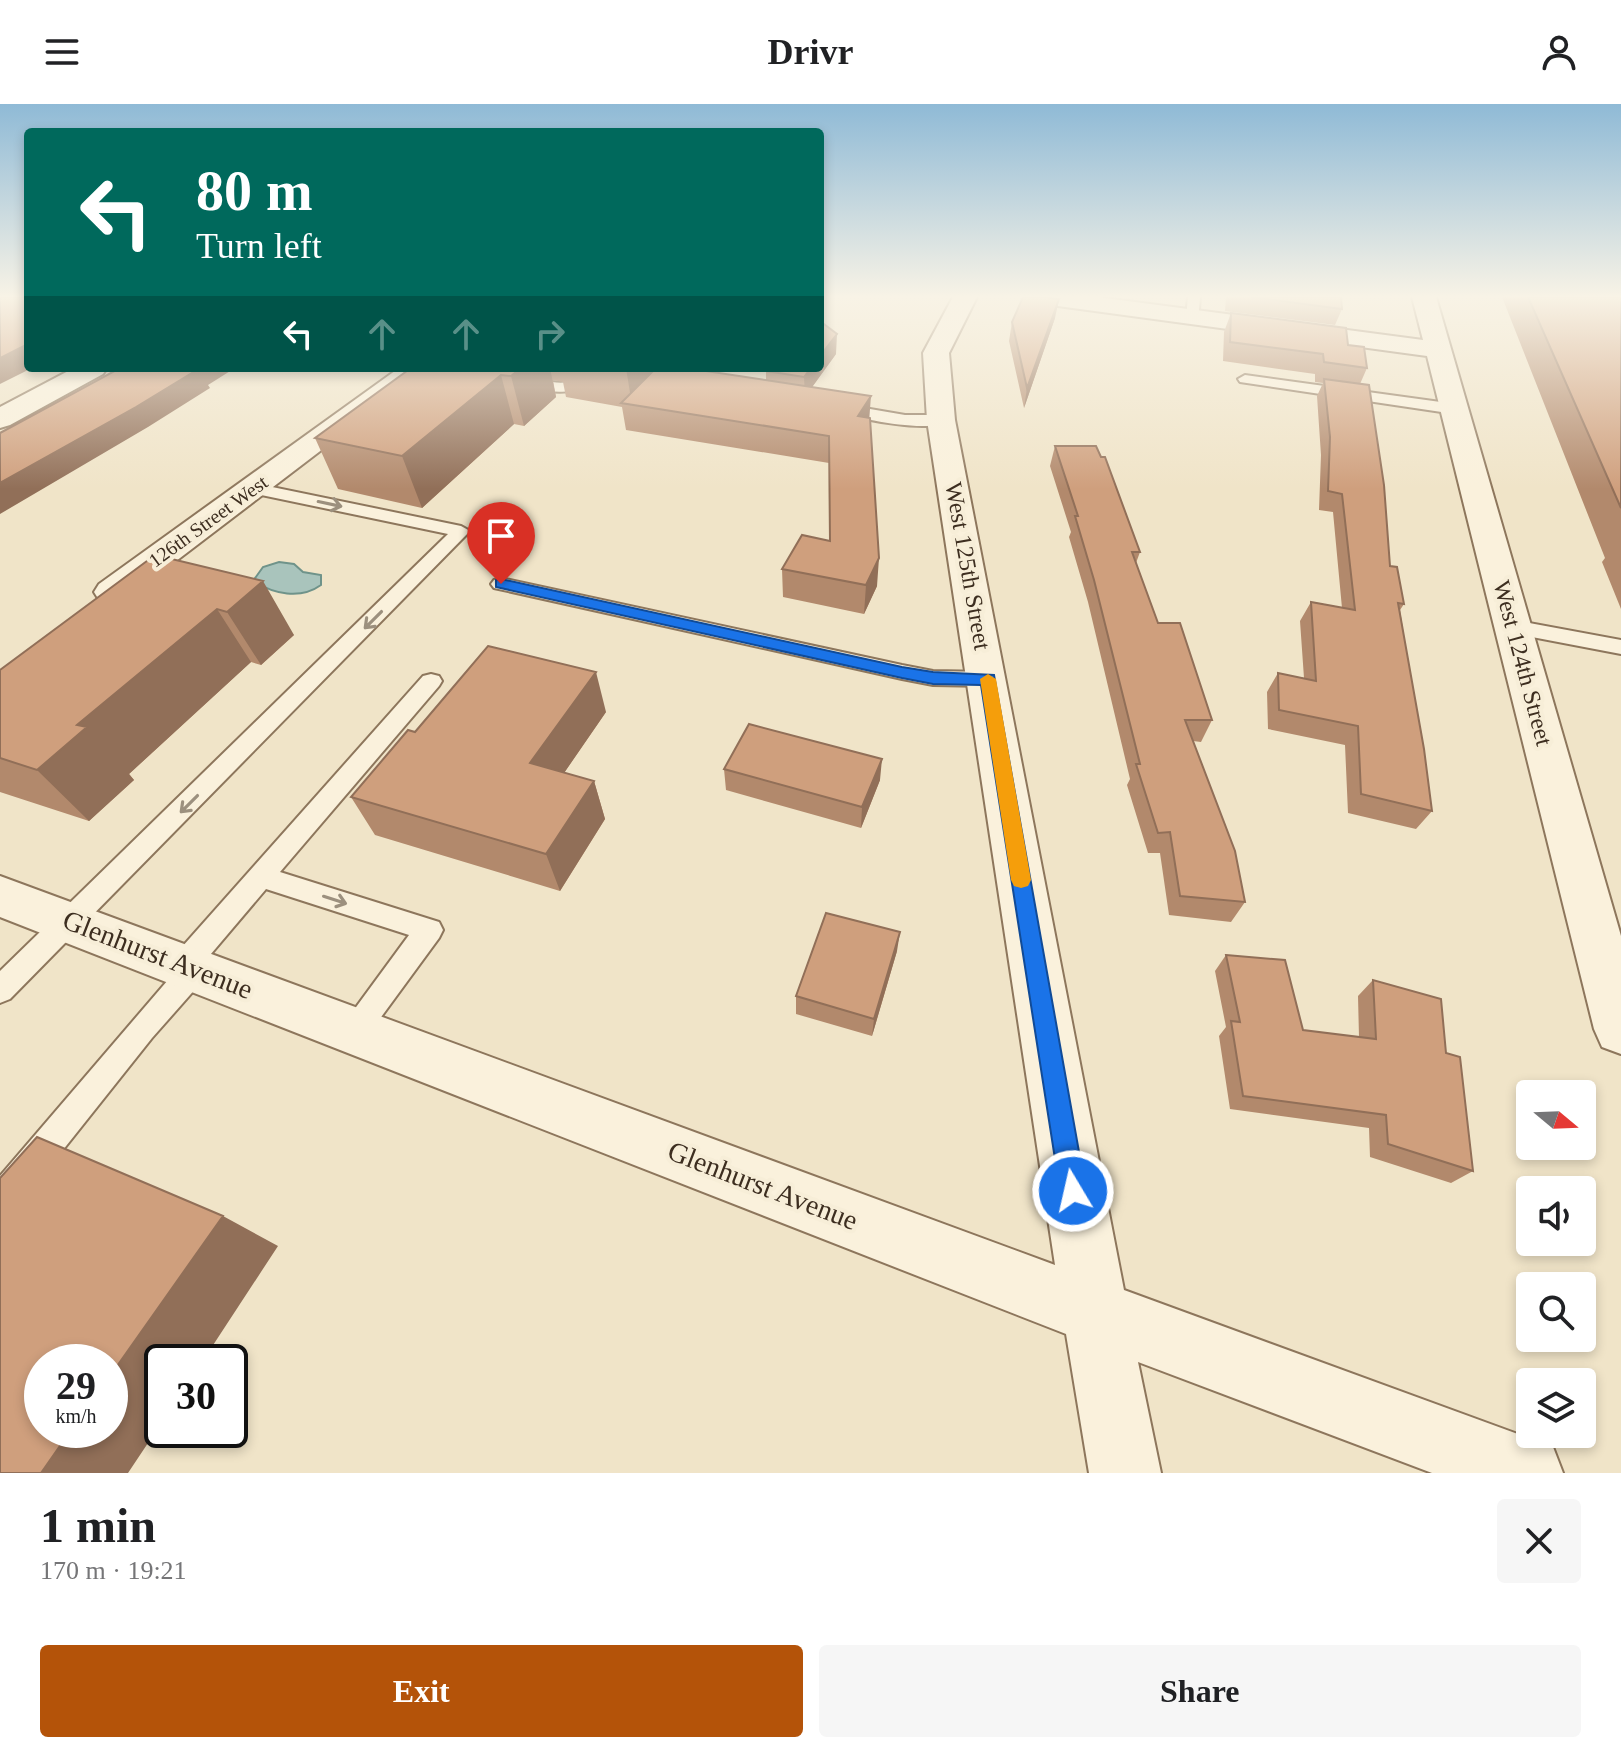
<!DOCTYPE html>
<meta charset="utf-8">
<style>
body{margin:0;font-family:Georgia,serif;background:#f6f6f6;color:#202124;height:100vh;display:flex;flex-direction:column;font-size:30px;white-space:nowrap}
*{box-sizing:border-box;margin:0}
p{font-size:26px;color:#757577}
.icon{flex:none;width:44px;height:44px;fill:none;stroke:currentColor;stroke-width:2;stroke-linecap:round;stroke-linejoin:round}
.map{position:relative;height:1369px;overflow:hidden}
.side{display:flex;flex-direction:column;background:#fff;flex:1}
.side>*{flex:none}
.top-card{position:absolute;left:24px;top:24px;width:800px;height:244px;border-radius:8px;box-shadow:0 4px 12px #0003;background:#00695c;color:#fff;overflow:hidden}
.needle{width:52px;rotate:109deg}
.controls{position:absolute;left:1516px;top:976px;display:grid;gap:16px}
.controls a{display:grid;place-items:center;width:80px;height:80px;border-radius:8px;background:#fff;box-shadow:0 4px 12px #0003;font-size:40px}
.speed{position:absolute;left:24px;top:1240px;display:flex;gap:16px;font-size:40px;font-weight:700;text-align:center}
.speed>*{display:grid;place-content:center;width:104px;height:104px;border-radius:50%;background:#fff;box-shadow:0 4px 12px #0003;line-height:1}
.speed small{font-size:20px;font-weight:400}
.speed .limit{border:4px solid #111;border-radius:12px;background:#fff;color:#111}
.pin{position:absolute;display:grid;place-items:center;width:68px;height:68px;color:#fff;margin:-82px -34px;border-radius:50% 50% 50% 0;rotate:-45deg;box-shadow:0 0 8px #0007}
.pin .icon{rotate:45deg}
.me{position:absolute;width:88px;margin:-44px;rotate:351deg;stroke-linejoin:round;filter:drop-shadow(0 0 6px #0008)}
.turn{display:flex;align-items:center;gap:28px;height:168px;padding:0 40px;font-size:36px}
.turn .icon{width:104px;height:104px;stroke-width:2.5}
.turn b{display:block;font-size:56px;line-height:68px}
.lanes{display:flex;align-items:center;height:76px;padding:0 40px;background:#0003;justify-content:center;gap:40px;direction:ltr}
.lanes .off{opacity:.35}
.round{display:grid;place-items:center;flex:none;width:84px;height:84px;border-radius:8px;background:#f6f6f6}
.headline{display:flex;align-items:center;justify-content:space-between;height:136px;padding:0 40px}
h1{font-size:48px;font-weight:800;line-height:60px}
.button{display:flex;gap:16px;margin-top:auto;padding:16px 40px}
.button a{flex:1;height:92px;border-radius:8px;background:#b45309;color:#fff;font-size:32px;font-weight:800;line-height:92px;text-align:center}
.button a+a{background:#f6f6f6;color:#202124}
header{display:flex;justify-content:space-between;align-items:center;height:104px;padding:0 40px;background:#fff;font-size:36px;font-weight:800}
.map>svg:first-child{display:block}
.water{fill:#a9c4bc;stroke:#6f938a;stroke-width:2}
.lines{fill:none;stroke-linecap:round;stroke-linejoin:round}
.service-casing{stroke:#8d765c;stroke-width:4}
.minor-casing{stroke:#8d765c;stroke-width:4}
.service{fill:#faf1dc;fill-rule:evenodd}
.minor{fill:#faf1dc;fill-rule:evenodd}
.wall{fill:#b2896c}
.shaded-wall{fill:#916f58}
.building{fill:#cf9f7d;stroke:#916f58;stroke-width:2}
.oneway{stroke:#9c907e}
.route{fill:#1a73e8;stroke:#114b97;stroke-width:2}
.slow{fill:#f59e0b}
.labels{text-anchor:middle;stroke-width:8;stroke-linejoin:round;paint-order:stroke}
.far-street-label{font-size:20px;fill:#3d2e20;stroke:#f7eed8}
.street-label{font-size:24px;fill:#3d2e20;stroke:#f7eed8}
.near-street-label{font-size:28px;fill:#3d2e20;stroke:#f7eed8}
</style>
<header><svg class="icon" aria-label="menu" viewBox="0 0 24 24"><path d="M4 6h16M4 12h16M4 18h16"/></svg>Drivr<svg class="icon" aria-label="person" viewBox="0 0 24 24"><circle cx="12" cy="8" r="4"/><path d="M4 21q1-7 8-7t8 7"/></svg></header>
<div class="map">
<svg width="1621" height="1369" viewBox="0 0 1621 1369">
<rect width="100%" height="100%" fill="#f0e4c8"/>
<path class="water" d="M279,458L294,460L303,468L321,471V481C300,496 274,490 253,477L263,463Z"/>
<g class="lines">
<defs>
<path id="service" d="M1188,193H1200L1198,217L1186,214Z
M594,264H609C585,294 554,290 520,282L518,279C536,265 562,295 594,264Z
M1245,271L1455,300L1463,305L1455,310L1240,278L1238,275Z
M841,300L905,311H941L949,316C932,331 858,314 836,308V302Z
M253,379L461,422L470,427L10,895L0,899V867L448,430L247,388L244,384L247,380Z
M501,474L902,561L933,567L988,568L996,570L999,575L996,580L988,582L933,581L902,575L494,484L491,480L494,476Z
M1513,516L1621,536V550L1506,528L1503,523L1506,518Z
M431,570L439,572L442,577L439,582L280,768L439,818L443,826L439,834L365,935L355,939L345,935L340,925L409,831L266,785L205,857L209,865L205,874L152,934L12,1110L0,1115V1072L174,869L170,861L174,852L423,572Z"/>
<path id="minor" d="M953,193H977L949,249L955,316L1124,1186L1553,1343L1563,1369H1432L1138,1258L1161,1369H1089L1066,1230L0,813V772L1055,1161L927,316L923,249Z
M1031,193H1097L1423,236L1412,193H1436L1621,832V950L1602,943L1594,925L1427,252L1043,200L1035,198Z
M74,264H107L103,270L10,321L0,324V303Z
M399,264H429L125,496L112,499L99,496L94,488L99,480Z"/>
</defs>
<use href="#service" class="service-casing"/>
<use href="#minor" class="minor-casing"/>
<use href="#service" class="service"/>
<use href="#minor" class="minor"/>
</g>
<path class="wall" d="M1226,193H1341L1342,205L1335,221L1225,207Z
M1502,193H1621V505L1602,458L1605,454Z
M1231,209L1348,241L1367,264L1360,280L1390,462L1404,500L1400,506L1432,707L1416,725L1348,709L1345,641L1268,625L1267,588L1278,569L1304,574L1300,517L1311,498L1342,504L1333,408L1319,406L1321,351L1317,292L1323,279L1315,278V270L1223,257L1224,228Z
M1055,214L1024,304L1009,237L1012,218Z
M836,250L812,283L870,314L877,482L864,510L783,493L782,465L829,436V359L626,326L622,303L566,293L563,278L553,276L556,293L524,322L514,320L422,404L338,385L315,334L411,264H686L766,276V267Z
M1055,342L1140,448L1136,459L1158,519L1212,616L1201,638L1193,637L1245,798L1231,818L1169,811L1160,749H1148L1127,681L1130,675L1088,498L1069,433L1071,428L1050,362Z
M155,451L294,531L261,561L251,558L129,670L134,676L89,717L0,688V566Z
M606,608L564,669L594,677L605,715L560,787L375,731L351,693L415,628Z
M724,665L880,676L861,724L726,686Z
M897,847L872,932L796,910V892Z
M1226,851L1303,926L1359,933L1358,892L1373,876L1446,949L1473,1067L1451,1079L1370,1053L1369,1024L1230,1005L1219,932L1226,923L1215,867Z"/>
<path class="shaded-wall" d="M1059,195L1055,214L1024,304L1027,284Z
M837,230L836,250L805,293L804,273L811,264H820V252Z
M28,240V264H32L0,280V254Z
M195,264H235L208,281L210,284L148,323L0,410V379Z
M521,264H550L556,293L524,322L511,272Z
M626,264H670L632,301Z
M501,271L514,320L422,404L402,352Z
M871,292L869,318L858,312Z
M879,454L877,482L864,510L866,481Z
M263,477L294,531L261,561L227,508Z
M217,505L251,558L129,670L134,676L89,717L37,666L77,621Z
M596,568L606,608L544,698L530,659Z
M882,655L880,676L861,724L862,703Z
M594,677L605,715L560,787L546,750Z
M900,828L897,847L872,932L874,915Z
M223,1112L278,1142L202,1258H162V1318L128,1369H41L71,1326H110V1272Z"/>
<path class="building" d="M0,193H28V240L0,254Z
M1023,193H1045L1059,195L1027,284L1012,218Z
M1251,193H1341L1342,205Z
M1528,193H1621V404Z
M1231,209L1346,224L1348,241L1364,243L1367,264L1324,258L1323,250L1230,238Z
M820,217L837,230L820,252Z
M120,264H200L136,303L0,379V329Z
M411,264H521L511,272L501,271L402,352L315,334Z
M656,264H686L871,292L858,312L870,314L879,454L866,481L782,465L802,431L830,437L829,332L621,299Z
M769,264H811L804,273L766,267Z
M1324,275L1369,281L1384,381L1390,462L1397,463L1404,500L1398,499L1424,645L1432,707L1361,690L1358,622L1279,606L1278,569L1316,577L1311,498L1355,506L1342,390L1328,387L1330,333Z
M1055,342H1096L1101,353H1105L1140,448H1132L1158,519H1180L1212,616H1185L1235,747L1245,798L1180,792L1170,728L1158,729L1136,660H1140L1094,476L1075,412H1078Z
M155,451L263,477L227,508L217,505L77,621L87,623L37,666L0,654V566Z
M488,542L596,568L530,659L594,677L546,750L351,693L408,626L415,628Z
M749,620L882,655L862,703L724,665Z
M826,809L900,828L874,915L796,892Z
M1226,851L1285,856L1303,926L1376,935L1373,876L1441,895L1446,949L1460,953L1473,1067L1388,1040L1386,1011L1243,992L1231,917L1240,918Z
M37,1033L223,1112L110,1272V1258H42V1326H71L41,1369H0V1074Z"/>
<defs><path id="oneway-shaft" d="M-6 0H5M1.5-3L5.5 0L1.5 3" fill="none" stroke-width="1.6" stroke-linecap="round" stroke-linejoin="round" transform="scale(2)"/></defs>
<g class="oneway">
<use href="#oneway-shaft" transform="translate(330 400) rotate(12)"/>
<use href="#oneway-shaft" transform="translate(373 516) rotate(135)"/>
<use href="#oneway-shaft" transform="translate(189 700) rotate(135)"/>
<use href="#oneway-shaft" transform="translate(335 796) rotate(18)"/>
</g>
<linearGradient id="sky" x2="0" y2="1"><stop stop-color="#8fbad6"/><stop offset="0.5" stop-color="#f8f3e6"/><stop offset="1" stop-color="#f8f3e6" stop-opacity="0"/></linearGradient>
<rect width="1621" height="385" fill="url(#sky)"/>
<path class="route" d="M501,475L902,563L933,568L994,571L1086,1087L1082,1096L1073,1100L1064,1096L1060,1087L981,581L933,580L902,574L496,483V476Z"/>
<path class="slow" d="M988,570L996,575L1031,776L1028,782L1021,784L1014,782L1011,776L980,575Z"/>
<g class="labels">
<g class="far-street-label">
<text transform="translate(208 417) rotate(-36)" y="7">126th Street West</text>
</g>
<g class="street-label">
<text transform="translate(968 462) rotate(80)" y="8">West 125th Street</text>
<text transform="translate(1523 559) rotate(75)" y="8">West 124th Street</text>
</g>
<g class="near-street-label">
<text transform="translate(158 850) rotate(21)" y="10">Glenhurst Avenue</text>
<text transform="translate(763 1081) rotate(21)" y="10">Glenhurst Avenue</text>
</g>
</g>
</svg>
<div class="controls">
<a><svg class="needle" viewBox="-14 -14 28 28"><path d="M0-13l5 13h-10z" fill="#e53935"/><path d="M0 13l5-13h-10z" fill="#757577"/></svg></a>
<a><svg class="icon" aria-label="sound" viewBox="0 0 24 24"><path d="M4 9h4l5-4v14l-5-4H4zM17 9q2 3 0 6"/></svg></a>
<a><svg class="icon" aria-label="search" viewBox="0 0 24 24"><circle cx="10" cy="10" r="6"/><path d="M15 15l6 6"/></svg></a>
<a><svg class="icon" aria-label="layers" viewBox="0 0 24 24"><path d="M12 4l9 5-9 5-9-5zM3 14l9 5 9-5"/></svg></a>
</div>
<div class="speed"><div>29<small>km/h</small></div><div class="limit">30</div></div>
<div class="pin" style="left:501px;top:480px;background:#d93025"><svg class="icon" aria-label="arrive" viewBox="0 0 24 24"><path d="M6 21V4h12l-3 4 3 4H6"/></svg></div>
<svg class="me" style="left:1073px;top:1087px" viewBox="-20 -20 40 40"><circle r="17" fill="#1a73e8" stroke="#fff" stroke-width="3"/><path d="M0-11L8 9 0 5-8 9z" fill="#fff"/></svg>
<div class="top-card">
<div class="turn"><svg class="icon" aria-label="left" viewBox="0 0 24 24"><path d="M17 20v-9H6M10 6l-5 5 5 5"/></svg><div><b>80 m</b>Turn left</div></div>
<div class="lanes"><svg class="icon" aria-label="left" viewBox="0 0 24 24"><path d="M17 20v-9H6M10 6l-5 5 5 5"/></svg><svg class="icon off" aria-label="ahead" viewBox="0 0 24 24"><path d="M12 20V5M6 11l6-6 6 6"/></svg><svg class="icon off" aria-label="ahead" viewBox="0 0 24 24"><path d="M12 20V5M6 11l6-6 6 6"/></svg><svg class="icon off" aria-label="right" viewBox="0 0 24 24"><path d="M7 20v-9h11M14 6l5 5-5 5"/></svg></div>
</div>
</div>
<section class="side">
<div class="headline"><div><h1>1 min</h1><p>170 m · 19:21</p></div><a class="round"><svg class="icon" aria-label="close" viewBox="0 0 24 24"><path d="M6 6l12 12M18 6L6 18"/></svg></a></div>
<div class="button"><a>Exit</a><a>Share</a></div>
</section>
